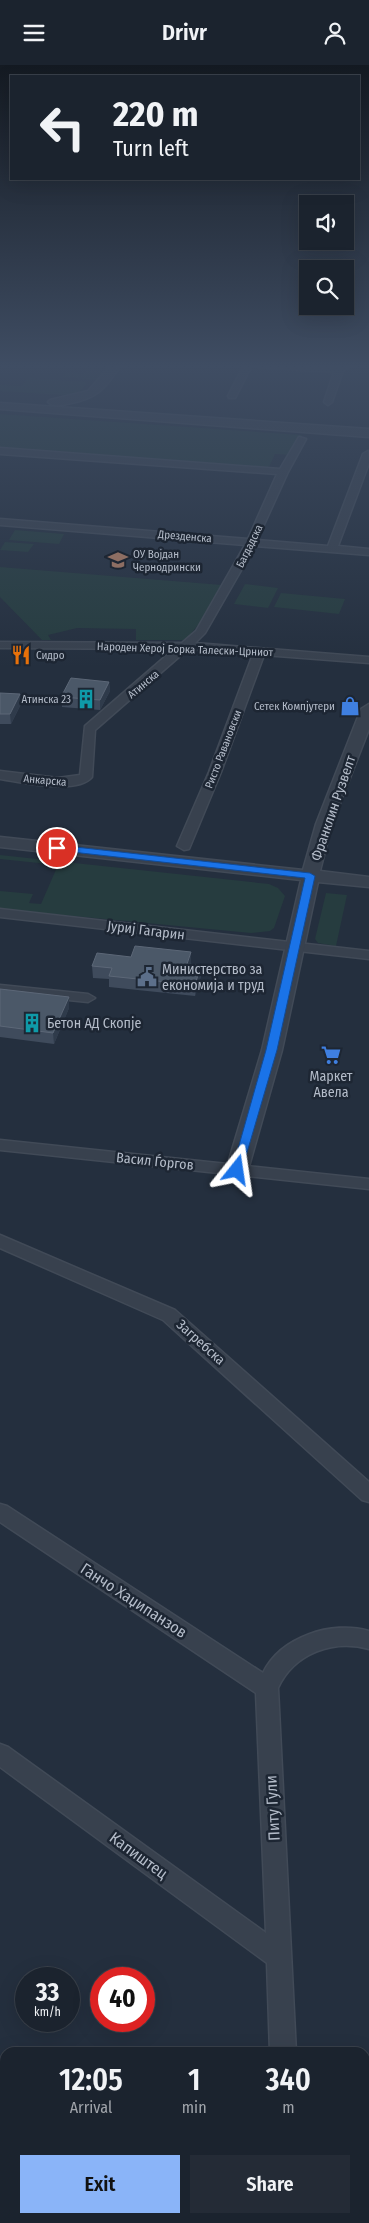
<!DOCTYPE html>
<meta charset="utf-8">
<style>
body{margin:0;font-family:"Fira Sans Condensed",sans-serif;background:#242b36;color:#f1f3f6;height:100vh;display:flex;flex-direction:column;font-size:19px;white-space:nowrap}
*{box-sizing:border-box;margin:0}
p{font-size:16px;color:#a0a4aa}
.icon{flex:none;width:28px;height:28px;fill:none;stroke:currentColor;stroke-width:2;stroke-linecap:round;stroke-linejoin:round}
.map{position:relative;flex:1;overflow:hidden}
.drawer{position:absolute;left:0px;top:1982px;width:370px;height:176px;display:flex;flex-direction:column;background:#1b232e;border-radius:15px 15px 0 0;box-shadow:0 5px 20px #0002,0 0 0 1px #39404a}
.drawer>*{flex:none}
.banner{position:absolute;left:10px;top:10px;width:350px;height:105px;border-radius:0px;box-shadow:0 5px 20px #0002,0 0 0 1px #39404a;background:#1b232e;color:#f1f3f6;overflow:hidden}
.buttons{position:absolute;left:299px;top:130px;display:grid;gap:10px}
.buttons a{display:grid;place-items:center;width:55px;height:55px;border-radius:0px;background:#1b232e;box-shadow:0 5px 20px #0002,0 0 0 1px #39404a;font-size:25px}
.speed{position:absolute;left:15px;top:1902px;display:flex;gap:10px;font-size:25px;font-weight:700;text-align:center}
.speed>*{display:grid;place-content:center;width:65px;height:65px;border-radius:50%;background:#1b232e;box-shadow:0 5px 20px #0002,0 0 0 1px #39404a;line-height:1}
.speed small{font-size:12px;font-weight:400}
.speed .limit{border:8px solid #d22;background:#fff;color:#111}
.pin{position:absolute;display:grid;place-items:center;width:42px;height:42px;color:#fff;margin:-21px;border:2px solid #fff;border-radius:50%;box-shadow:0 1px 5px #0007}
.me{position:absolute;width:55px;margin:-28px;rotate:15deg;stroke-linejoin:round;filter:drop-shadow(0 0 4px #0008)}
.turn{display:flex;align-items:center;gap:18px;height:105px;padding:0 20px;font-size:22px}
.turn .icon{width:65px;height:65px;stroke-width:2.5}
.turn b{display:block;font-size:35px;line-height:42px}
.eta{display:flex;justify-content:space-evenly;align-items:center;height:85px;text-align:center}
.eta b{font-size:30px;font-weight:600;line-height:35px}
.primary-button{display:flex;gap:10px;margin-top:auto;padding:10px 20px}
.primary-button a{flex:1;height:58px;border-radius:0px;background:#8ab4f8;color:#111;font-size:20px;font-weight:600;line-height:58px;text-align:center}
.primary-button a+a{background:#242b36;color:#f1f3f6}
header{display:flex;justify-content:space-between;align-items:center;height:65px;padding:0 20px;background:#1b232e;font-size:22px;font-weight:600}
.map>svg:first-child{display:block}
.green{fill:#263c3f}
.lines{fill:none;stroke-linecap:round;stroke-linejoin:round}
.minor-casing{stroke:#414a57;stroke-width:3}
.tertiary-casing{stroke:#414a57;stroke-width:3}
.minor{fill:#38414e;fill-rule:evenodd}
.tertiary{fill:#38414e;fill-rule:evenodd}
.wall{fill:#3f4b5c}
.shaded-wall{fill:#2f3b4b}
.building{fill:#4b5868;stroke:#5c6777}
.route{fill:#1a73e8;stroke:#114b97}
.labels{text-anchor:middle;stroke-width:5;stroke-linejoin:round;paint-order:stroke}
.far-street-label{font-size:11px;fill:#b4bcc9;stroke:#1d2633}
.far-poi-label{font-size:11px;fill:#b4bcc9;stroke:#1d2633;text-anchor:start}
.street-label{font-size:14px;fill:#b4bcc9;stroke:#1d2633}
.poi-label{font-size:14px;fill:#b4bcc9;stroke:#1d2633;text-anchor:start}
.near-street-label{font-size:16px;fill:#b4bcc9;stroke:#1d2633}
</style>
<header><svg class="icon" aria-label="menu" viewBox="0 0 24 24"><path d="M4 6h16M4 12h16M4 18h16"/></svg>Drivr<svg class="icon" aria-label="person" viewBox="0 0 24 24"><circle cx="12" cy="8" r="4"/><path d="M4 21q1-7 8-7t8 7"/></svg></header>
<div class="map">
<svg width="369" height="2158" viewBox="0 0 369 2158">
<rect width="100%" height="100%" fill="#242f3e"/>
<path class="green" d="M91,300H109L99,315L62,312L66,308L84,309Z
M28,313L87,317L77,331L0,326V320L21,321Z
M92,343L369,363V366L90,346Z
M0,349L302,370L293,390L275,389L268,404L0,384Z
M15,465L64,469L59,479L9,475Z
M5,477L34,479L28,487L0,485Z
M0,502L222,520L206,550L186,575H136V564L77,563L48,570L51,575H42L0,532Z
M245,519L278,523L268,543L234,539Z
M281,528L345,534L339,549L274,542Z
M0,790L269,819L278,823L285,831L274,863L270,866L251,868L0,844V826L33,829L29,838L41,839L58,800L0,794Z
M326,828L347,830L336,881L318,878L315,874Z"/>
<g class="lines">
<defs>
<path id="minor" d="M244,300H252L235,333H229L228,331Z
M254,300L337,302L351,300L343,306L332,337L328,340L324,337L334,307L258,302Z
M299,372L306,374L288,407L257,475L328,481L363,389L368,386L369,398L338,481L369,484V490L255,481L205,568L195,578L369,592V598L264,590L221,707L189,784L184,785L177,781L209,707L253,589L188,584L95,665L92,712C77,730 21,717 0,714V706L58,713L80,710L85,661L174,584L0,583V577L182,578L196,566L245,480L0,460V454L248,474L277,409L0,389V383L280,404Z
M0,844L369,886V894L0,852Z
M0,920L88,929L95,933L88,937L0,928Z
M0,1075L369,1114V1124L0,1085Z
M0,1170L175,1245L369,1417V1437L362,1435L163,1255L0,1183Z
M0,1439L7,1441L263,1608C280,1572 332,1555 369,1566V1584C334,1574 294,1588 278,1623L296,1988H270L267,1898L0,1702V1679L8,1682L266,1868L256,1628L0,1457Z
M0,2072L5,2074V2102L0,2100Z
M65,2154H96L98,2158H67Z
M276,2154H304L305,2158H277Z"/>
<path id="tertiary" d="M111,300H121C105,324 97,334 67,339C60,340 53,342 48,337L50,335L88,326Z
M0,338L369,364V372L0,344Z
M369,639V664L332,759L320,806L369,812V822L318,817L282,985L248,1105L245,1110L237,1112L229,1110L226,1105L262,985L301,815L0,782V772L303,805L316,759L361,644Z"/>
</defs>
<use href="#minor" class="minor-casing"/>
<use href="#tertiary" class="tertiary-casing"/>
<use href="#minor" class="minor"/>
<use href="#tertiary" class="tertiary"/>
</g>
<path class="wall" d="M109,617L110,626L100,645L62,642L61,632Z
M0,628L21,639L11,659H0Z
M131,892L191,898V899L201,900V911L195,931L109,922V914L93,913L92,901Z
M0,924L69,932V943L54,979L0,972Z"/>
<path class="shaded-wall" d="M109,617L110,626L100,645V635Z
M20,629L21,639L11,659L10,649Z
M191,887V898L187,910V899Z
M201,900V911L195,931V920Z
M69,932V943L54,979L53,968Z"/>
<path class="building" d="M71,613L109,617L100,635L61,632Z
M0,628L20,629L10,649H0Z
M135,881L191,887L187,899L201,900L195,920L109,911L112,903L92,901L97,888L131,892Z
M0,924L69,932L53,968L0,961Z
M208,2154H259V2158H208Z"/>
<linearGradient id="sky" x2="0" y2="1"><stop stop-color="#141a22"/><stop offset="0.5" stop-color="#3f4d63"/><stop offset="1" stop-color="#3f4d63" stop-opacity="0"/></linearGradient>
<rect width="369" height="602" fill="url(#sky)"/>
<path class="route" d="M57,780L310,808L315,811L277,985L241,1108L237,1109L232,1105L266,985L305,813L54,785L52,783Z"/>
<defs>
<symbol id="school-bare" viewBox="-9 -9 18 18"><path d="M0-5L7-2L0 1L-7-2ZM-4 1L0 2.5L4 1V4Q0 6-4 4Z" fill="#8d6e63" stroke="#1d2633" stroke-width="2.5" paint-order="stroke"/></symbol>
<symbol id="restaurant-bare" viewBox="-9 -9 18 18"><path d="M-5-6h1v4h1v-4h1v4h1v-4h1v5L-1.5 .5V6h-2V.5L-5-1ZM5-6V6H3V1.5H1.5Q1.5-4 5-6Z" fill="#e8710a" stroke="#1d2633" stroke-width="2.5" paint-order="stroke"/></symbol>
<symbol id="building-bare" viewBox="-9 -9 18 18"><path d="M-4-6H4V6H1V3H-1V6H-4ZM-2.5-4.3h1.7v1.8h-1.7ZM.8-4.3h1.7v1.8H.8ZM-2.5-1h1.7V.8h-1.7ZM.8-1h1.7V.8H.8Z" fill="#0f9aa8" stroke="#1d2633" stroke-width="2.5" paint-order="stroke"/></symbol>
<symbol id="shop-bare" viewBox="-9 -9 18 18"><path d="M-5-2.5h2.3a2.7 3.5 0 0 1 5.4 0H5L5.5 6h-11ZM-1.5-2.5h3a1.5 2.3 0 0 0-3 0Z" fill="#3f7fe0" stroke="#1d2633" stroke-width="2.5" paint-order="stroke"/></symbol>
<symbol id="civic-bare" viewBox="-9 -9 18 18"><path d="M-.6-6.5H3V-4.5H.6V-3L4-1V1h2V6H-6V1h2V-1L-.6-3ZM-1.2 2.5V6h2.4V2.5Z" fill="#5c6f8a" stroke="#1d2633" stroke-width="2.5" paint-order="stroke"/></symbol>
<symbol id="supermarket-bare" viewBox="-9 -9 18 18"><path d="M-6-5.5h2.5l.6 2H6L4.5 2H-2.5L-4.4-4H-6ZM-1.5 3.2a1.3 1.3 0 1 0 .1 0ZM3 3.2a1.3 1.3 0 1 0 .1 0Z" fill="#3f7fe0" stroke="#1d2633" stroke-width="2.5" paint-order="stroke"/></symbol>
</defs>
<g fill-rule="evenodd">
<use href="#school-bare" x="104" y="481" width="28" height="28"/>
<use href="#restaurant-bare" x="7" y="576" width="28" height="28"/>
<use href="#building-bare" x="72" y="620" width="28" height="28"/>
<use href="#shop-bare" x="336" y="627" width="28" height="28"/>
<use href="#civic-bare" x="133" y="898" width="28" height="28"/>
<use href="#building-bare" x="18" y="944" width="28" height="28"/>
<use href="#supermarket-bare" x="317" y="976" width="28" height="28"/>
</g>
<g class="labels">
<g class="far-street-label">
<text transform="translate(185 471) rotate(5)" y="4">Дрезденска</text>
<text transform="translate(249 481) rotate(-64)" y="4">Багдадска</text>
<text transform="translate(185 584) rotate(2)" y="4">Народен Херој Борка Талески-Црниот</text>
<text transform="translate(143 619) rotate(-40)" y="4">Атинска</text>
<text transform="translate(223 684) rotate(-69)" y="4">Ристо Равановски</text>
<text transform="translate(45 715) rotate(5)" y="4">Анкарска</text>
</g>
<g class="far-poi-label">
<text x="133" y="493">ОУ Војдан<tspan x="133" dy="13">Чернодрински</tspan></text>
<text x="36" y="594">Сидро</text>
<text x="71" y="638" text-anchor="end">Атинска 23</text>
<text x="335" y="645" text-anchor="end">Сетек Компјутери</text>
</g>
<g class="street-label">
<text transform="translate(333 743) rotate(-71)" y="5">Франклин Рузвелт</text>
<text transform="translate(146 865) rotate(7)" y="5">Јуриј Гагарин</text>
<text transform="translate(155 1096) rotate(6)" y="5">Васил Ѓоргов</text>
<text transform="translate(201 1277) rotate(42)" y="5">Загребска</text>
</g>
<g class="poi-label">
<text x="162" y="909">Министерство за<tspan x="162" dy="16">економија и труд</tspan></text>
<text x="47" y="963">Бетон АД Скопје</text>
<text x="331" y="1016" text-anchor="middle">Маркет<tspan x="331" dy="16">Авела</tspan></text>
</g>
<g class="near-street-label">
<text transform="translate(134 1535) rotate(33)" y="6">Ганчо Хаџипанзов</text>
<text transform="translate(272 1743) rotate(-93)" y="6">Питу Гули</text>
<text transform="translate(139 1790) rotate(36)" y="6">Капиштец</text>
</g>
</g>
</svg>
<div class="buttons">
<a><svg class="icon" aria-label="sound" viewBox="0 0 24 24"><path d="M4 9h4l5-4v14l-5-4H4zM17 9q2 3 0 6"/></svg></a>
<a><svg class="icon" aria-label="search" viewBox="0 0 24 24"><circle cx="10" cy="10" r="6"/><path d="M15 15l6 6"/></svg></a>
</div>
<div class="speed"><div>33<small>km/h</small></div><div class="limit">40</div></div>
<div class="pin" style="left:57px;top:783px;background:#d93025"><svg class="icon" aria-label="arrive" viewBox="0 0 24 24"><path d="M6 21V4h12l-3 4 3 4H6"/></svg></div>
<svg class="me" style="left:237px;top:1105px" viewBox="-20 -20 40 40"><path d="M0-17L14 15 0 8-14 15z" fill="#1a73e8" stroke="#fff" stroke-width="4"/></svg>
<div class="banner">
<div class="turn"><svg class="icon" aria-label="left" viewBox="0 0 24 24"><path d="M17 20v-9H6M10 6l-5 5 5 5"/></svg><div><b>220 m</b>Turn left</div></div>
</div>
<section class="drawer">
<div class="eta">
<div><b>12:05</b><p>Arrival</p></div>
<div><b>1</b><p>min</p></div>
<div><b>340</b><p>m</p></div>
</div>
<div class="primary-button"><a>Exit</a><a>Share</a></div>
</section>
</div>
